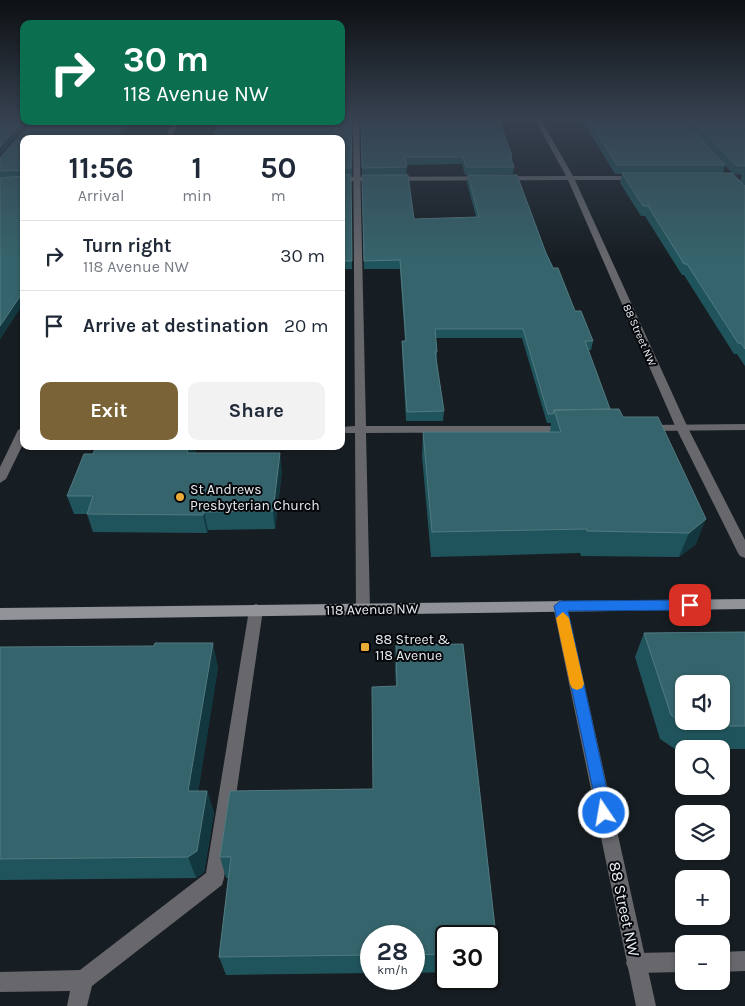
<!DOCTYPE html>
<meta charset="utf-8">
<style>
body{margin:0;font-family:Karla,sans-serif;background:#f2f2f3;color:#1f2937;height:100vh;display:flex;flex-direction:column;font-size:19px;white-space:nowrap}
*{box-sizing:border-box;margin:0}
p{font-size:16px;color:#747a83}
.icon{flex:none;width:28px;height:28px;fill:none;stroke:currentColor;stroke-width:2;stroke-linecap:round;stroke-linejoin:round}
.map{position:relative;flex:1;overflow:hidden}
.side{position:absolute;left:20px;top:135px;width:325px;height:315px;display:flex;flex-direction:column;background:#fff;border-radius:10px;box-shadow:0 1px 4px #0004}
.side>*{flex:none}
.guide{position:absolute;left:20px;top:20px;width:325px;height:105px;border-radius:10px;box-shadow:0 1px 4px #0004;background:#0b6e4f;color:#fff;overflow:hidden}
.tools{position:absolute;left:675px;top:675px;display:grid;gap:10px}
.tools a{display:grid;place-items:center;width:55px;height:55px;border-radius:10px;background:#fff;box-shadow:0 1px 4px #0004;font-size:25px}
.speed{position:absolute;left:360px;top:925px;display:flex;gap:10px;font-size:25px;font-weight:700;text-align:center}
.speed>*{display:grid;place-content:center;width:65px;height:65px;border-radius:50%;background:#fff;box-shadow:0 1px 4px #0004;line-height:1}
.speed small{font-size:12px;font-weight:400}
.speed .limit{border:2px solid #111;border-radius:8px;background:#fff;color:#111}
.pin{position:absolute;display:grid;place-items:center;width:42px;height:42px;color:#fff;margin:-21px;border-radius:10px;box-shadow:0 2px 8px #0006}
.me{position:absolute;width:55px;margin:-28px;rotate:348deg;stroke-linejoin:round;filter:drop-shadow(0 0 4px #0008)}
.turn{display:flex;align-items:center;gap:18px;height:105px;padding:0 20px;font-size:22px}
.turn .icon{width:65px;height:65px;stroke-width:2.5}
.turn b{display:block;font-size:35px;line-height:42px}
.eta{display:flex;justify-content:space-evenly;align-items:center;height:85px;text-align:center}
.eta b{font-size:30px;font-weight:700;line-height:35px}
.button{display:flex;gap:10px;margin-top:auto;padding:10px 20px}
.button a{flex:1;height:58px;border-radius:10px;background:#7a6437;color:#fff;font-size:20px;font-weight:700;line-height:58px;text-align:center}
.button a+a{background:#f2f2f3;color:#1f2937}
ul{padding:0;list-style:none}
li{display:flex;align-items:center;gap:15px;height:70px;padding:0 20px;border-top:1px solid #e0e1e3}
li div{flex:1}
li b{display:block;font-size:19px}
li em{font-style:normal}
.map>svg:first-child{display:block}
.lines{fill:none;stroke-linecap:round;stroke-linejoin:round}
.service{fill:#67676c;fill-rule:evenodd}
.minor{fill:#67676c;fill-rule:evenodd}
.secondary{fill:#919399;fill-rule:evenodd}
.wall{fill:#20545c;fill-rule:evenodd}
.shaded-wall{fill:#13373f}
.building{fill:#36646c;stroke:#527a81;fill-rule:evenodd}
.route{fill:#1a73e8;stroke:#114b97}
.slow{fill:#f59e0b}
.poi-dot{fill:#e9ab38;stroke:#05070a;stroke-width:2}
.labels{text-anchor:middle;stroke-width:4;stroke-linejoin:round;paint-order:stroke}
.far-street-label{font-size:11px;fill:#e8edf1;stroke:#05070a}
.poi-label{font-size:14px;fill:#e8edf1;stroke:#05070a;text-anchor:start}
.street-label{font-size:14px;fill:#e8edf1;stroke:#05070a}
.near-street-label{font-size:16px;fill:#e8edf1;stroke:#05070a}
</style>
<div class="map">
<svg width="745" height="1006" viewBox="0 0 745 1006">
<rect width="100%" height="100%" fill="#171e23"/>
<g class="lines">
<path class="service" d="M353,118H359L366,426H568L574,429L568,432L366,433L370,609L368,613L363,615L358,613L356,609L355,433H341V427L355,426Z
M745,424V430L648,431L642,428L648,425Z
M256,604L261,606L263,610L224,878L222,885L92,986L87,1006H67L70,991L0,992V972L80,970L206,873L249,610L251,606Z
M745,951V971L721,972V952Z
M684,952V972L636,973L629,970L626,963L629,956L636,953Z"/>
<path class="minor" d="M534,118H540L573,176H638L642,178L638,180H575L688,428L745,540V558L740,556L738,553L676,428L568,180L341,181V177L566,176Z
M173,121H179L171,139H165Z
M24,427V442L6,479L0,483V467L18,430Z
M560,600L565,602L567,606L656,1006H636L553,606L555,602Z"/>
<path class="secondary" d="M745,599V609L0,620V608Z"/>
</g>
<path class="wall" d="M352,118V175H350L352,269H341V139H215L214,135Z
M359,118H498L512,156V160L514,167L513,174L465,175L462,164L406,165L407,175H362L361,118Z
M581,118H745V366L737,354H734L684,275H682L645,216H641L620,183L622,174H615ZM725,165L732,173H723ZM734,174L742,175L740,181Z
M24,139V302L0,339V158Z
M362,175L414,219L476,217L467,183L468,175L546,253L575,311L593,341L591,350H588L610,409L623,417L696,544L679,557L581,556L580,553L431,557L422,456L423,432H550L551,423H547L522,338H436L437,352V362H436L444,411L443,421H406L402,350V341H405L400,269H364Z
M96,446H197L195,453L282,471L275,529L208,530L207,533L93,532L87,514H74L67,496L93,454Z
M745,632V749H675L660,739L635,657L644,633Z
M396,645L498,954L493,972H489V936H446V972L414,973V936H371V973L226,975L219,957L228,878H226L220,857L373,789L396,686L395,669Z
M0,647L218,667L198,791H207L214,813L204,872L196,878L0,880Z"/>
<path class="shaded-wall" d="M24,120V121H29L0,156V147Z
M127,121H133L121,139H115Z
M24,287V302L0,339V326Z
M189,446H197L191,472L187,453Z
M280,453L282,471L275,529L273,511Z
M204,512L208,530L207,533L203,515Z
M706,519L696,544L679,557L689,533Z
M213,643L218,667L195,813L188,791Z
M207,791L214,813L204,872L196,878L188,857Z"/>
<path class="building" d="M0,118H24V120L0,147Z
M341,118H352L351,168H341V139H218L219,135H214L220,121H341Z
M361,118H498L512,156H510L514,167H466L463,157H405L407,167L362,168Z
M587,118H681L725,165H617Z
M690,118H745V166L736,165Z
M33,121H127L115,139H24V176L22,170L0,171V158Z
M622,173H732L745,186V349L741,343H738L687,264H684L648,206H643Z
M341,174L351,175L352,261H341Z
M362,175H408L414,219L479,217L468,175H517L546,253L553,268H558L575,311H581L593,341H585L610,409L554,410L553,414H548L523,329H435L437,352H435L444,411L407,412L402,341H406L400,260L364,261Z
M24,176V287L21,292H23L0,326V178Z
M619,409L623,417H658L706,519L689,533L587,531V529L432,532L423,432H561L554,410Z
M96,446H189L187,453H280L273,511L204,512L203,515L87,514L93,496H67L84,454H93Z
M745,632V726H687L671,715L644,633ZM684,684H721V721H684Z
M155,643H213L188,791H207L197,851L188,857L0,859V647L154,646Z
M463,644L498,954H489V936H446V954L414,955V936H371V955L219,957L231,857H220L230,791L373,789L372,687L397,686L396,645Z"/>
<linearGradient id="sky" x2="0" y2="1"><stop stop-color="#0d1013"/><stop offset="0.46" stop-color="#364150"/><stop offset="1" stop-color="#364150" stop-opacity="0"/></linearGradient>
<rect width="745" height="259" fill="url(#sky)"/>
<path class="route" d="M690,600L696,605L690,610L568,611L612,813L610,818L604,821L599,818L554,606L560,601Z"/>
<path class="slow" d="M563,612L569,618L584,684L582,688L577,690L572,688L570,684L556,618Z"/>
<g class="poi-dot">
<circle cx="180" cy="497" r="5"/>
<rect x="360" y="642" width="10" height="10" rx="2.5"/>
</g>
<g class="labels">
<g class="far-street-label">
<text transform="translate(640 335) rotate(66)" y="4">88 Street NW</text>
</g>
<g class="poi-label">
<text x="190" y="494">St Andrews<tspan x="190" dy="16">Presbyterian Church</tspan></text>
<text x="375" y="644">88 Street &amp;<tspan x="375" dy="16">118 Avenue</tspan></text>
</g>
<g class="street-label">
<text transform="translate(372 609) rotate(-1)" y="5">118 Avenue NW</text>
</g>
<g class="near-street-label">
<text transform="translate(625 909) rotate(78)" y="6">88 Street NW</text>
</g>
</g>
</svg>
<div class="tools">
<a><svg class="icon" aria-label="sound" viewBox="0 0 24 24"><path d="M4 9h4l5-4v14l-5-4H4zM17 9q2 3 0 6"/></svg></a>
<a><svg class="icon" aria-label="search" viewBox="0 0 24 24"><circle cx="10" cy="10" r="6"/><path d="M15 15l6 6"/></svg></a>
<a><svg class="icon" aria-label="layers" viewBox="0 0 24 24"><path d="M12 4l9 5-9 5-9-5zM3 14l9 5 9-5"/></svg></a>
<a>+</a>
<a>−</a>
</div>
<div class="speed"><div>28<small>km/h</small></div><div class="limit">30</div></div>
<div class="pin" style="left:690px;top:605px;background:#d93025"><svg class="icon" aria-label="arrive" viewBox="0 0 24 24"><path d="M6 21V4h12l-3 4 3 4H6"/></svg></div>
<svg class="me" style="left:604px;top:813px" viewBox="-20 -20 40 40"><circle r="17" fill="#1a73e8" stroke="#fff" stroke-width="3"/><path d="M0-11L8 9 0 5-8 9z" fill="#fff"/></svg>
<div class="guide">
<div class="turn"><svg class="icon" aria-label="right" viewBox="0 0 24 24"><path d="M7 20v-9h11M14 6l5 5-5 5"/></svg><div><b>30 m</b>118 Avenue NW</div></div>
</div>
<section class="side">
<div class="eta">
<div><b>11:56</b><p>Arrival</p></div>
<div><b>1</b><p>min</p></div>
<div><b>50</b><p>m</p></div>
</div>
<ul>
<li><svg class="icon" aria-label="right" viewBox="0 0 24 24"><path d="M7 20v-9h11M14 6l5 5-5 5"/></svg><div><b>Turn right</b><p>118 Avenue NW</p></div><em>30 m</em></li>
<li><svg class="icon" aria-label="arrive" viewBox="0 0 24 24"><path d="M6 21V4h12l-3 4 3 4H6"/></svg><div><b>Arrive at destination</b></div><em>20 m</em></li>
</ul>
<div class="button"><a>Exit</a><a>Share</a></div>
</section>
</div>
